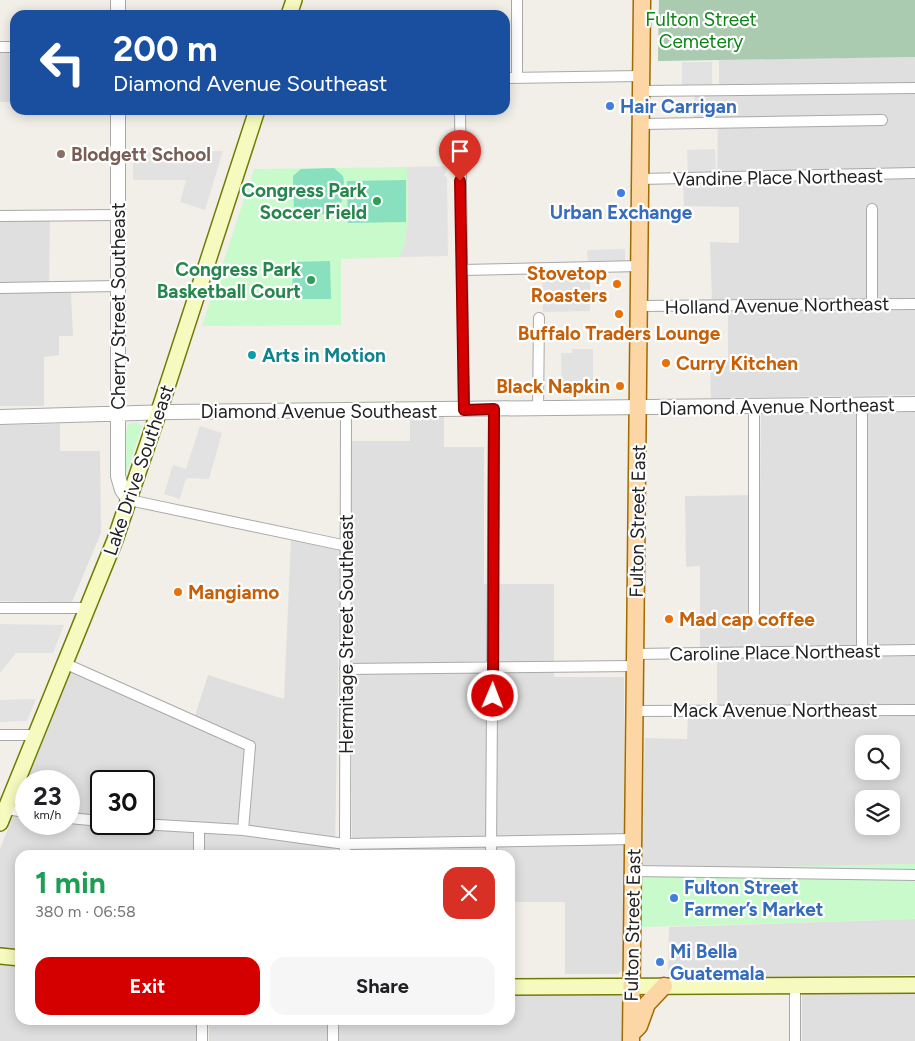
<!DOCTYPE html>
<meta charset="utf-8">
<style>
body{margin:0;font-family:Figtree,sans-serif;background:#f6f6f6;color:#202124;height:100vh;display:flex;flex-direction:column;font-size:19px;white-space:nowrap}
*{box-sizing:border-box;margin:0}
p{font-size:16px;color:#757577}
.icon{flex:none;width:28px;height:28px;fill:none;stroke:currentColor;stroke-width:2;stroke-linecap:round;stroke-linejoin:round}
.map{position:relative;flex:1;overflow:hidden}
.panel{position:absolute;left:15px;top:850px;width:500px;height:175px;display:flex;flex-direction:column;background:#fff;border-radius:15px;box-shadow:0 2px 12px #0003}
.panel>*{flex:none}
.banner{position:absolute;left:10px;top:10px;width:500px;height:105px;border-radius:15px;box-shadow:0 2px 12px #0003;background:#1a4fa0;color:#fff;overflow:hidden}
.controls{position:absolute;left:855px;top:735px;display:grid;gap:10px}
.controls a{display:grid;place-items:center;width:45px;height:45px;border-radius:10px;background:#fff;box-shadow:0 2px 12px #0003;font-size:25px}
.speed{position:absolute;left:15px;top:770px;display:flex;gap:10px;font-size:25px;font-weight:700;text-align:center}
.speed>*{display:grid;place-content:center;width:65px;height:65px;border-radius:50%;background:#fff;box-shadow:0 2px 12px #0003;line-height:1}
.speed small{font-size:12px;font-weight:400}
.speed .limit{border:2px solid #111;border-radius:8px;background:#fff;color:#111}
.pin{position:absolute;display:grid;place-items:center;width:42px;height:42px;color:#fff;margin:-51px -21px;border-radius:50% 50% 50% 0;rotate:-45deg;box-shadow:0 0 5px #0007}
.pin .icon{rotate:45deg}
.me{position:absolute;width:55px;margin:-28px;rotate:1deg;stroke-linejoin:round;filter:drop-shadow(0 0 4px #0008)}
.turn{display:flex;align-items:center;gap:18px;height:105px;padding:0 20px;font-size:22px}
.turn .icon{width:65px;height:65px;stroke-width:2.5}
.turn b{display:block;font-size:35px;line-height:42px}
.round{display:grid;place-items:center;flex:none;width:52px;height:52px;border-radius:15px;background:#f6f6f6}
.headline{display:flex;align-items:center;justify-content:space-between;height:85px;padding:0 20px}
h1{font-size:30px;font-weight:700;line-height:38px;color:#1e9e55}
.cta{display:flex;gap:10px;margin-top:auto;padding:10px 20px}
.cta a{flex:1;height:58px;border-radius:15px;background:#d40000;color:#fff;font-size:20px;font-weight:700;line-height:58px;text-align:center}
.cta a+a{background:#f6f6f6;color:#202124}
.map>svg:first-child{display:block}
.residential{fill:#e0dfdf;fill-rule:evenodd}
.cemetery{fill:#aacbaf}
.park{fill:#c8facc}
.pitch{fill:#88e0be}
.parking{fill:#e2e2e2}
.lines{fill:none;stroke-linecap:round;stroke-linejoin:round}
.minor-casing{stroke:#a9a9a9;stroke-width:12}
.tertiary-casing{stroke:#a9a9a9;stroke-width:16}
.secondary-casing{stroke:#707d05;stroke-width:18}
.primary-casing{stroke:#a06b00;stroke-width:19}
.minor{stroke:#fff;stroke-width:10}
.tertiary{stroke:#fff;stroke-width:14}
.secondary{stroke:#f7fabf;stroke-width:15}
.primary{stroke:#fcd6a4;stroke-width:16}
.route-casing{stroke:#8a0000;stroke-width:12}
.route{stroke:#d40000;stroke-width:9}
.shop-dot{fill:#3f7fe0;stroke:#fff;stroke-width:2}
.education-dot{fill:#8d6e63;stroke:#fff;stroke-width:2}
.leisure-dot{fill:#2e9e5b;stroke:#fff;stroke-width:2}
.food-dot{fill:#e8710a;stroke:#fff;stroke-width:2}
.culture-dot{fill:#0f9aa8;stroke:#fff;stroke-width:2}
.labels{text-anchor:middle;stroke-width:4.5;stroke-linejoin:round;paint-order:stroke}
.park-label{font-size:19px;fill:#0c8416;stroke:#fff}
.shop-label{font-size:19px;font-weight:bold;fill:#366cbe;stroke:#fff;text-anchor:start}
.education-label{font-size:19px;font-weight:bold;fill:#785e54;stroke:#fff;text-anchor:start}
.street-label{font-size:19px;fill:#222;stroke:#fff}
.leisure-label{font-size:19px;font-weight:bold;fill:#27864d;stroke:#fff;text-anchor:end}
.food-label{font-size:19px;font-weight:bold;fill:#c56008;stroke:#fff;text-anchor:start}
.culture-label{font-size:19px;font-weight:bold;fill:#0d838f;stroke:#fff;text-anchor:start}
</style>
<div class="map">
<svg width="915" height="1041" viewBox="0 0 915 1041">
<rect width="100%" height="100%" fill="#f2efe9"/>
<path class="residential" d="M0,52H15V102H0Z
M915,57V395L711,398L710,361L728,360V299H712L710,242L739,243V207L684,206L683,181H717L718,120H693L695,94L719,93V60Z
M0,213H50L49,292L71,293L73,336H59V355L44,357V406H0Z
M915,412V864L641,870L645,738L687,739L688,714L717,713V647H700V566L686,567L685,496L760,495L761,414ZM864,744H891V771H864ZM864,799H891V826H864Z
M410,417H444V447H484V584H554V677H624V968L618,974H565V902H510V855H352L351,441H410Z
M60,424V451H100L101,533L72,602L0,601V425Z
M291,540L340,550L335,855H20V951L0,949V849L26,784V824H69V781H27L72,669L192,725L208,675L284,699ZM101,781H144V824H101Z
M915,919V975L668,978L669,927Z
M0,965L20,967V1020H196V1041H0Z
M802,992H915V1041H802Z
M623,994L622,1041H209V1020H510V995Z"/>
<path class="cemetery" d="M659,0H915V57L658,61Z"/>
<path class="park" d="M407,167L408,227L405,228L406,241L400,257L341,259V325L202,326L254,169Z
M136,422L142,426L126,475L123,476C123,469 125,463 126,456C128,446 123,433 129,424Z
M915,864V919L642,927L641,870Z"/>
<path class="pitch" d="M334,168L343,176C350,214 326,218 294,213L293,176L301,169Z
M406,180V222L348,223L347,181Z
M330,261L331,299H293L292,262Z"/>
<path class="parking" d="M682,62H712V84L682,85Z
M715,149L716,173H688L687,150Z
M223,151L205,210L180,202L186,180H133V152Z
M448,166L444,176L447,177L448,256L400,257L406,241L405,228L408,227L407,167Z
M625,249V263L588,264L587,250Z
M542,278H590V311L543,312Z
M572,349H593V394H562L561,353H572Z
M200,426L222,433L209,479L188,478L185,481L180,499L164,494L173,465L186,469Z
M0,624L64,625L53,653H16L0,673Z
M36,699L27,721L0,722V700Z"/>
<g class="lines">
<defs>
<path id="minor" d="M0,47H15
M505,78L641,76
M517,78V0
M641,91L915,88
M460,110L464,410
M641,124L882,120
M640,179L915,173
M872,209V304
M0,216L118,215
M462,270L640,266
M0,288L117,286
M639,306L915,304
M754,407V617
M538,410L539,318
M129,500L347,546
M0,608H88
M862,651V405
M635,654L915,650
M64,663L250,746L243,830
M345,669L635,666
M635,711L915,710
M0,735H36
M6,809L26,812
M69,818L101,821
M141,824L243,830L345,844L633,839
M199,828V855
M345,855L346,412
M491,855L494,409
M633,871L915,875
M795,986V1041
M202,1020V1041
M333,1041V1020"/>
<path id="tertiary" d="M118,15V0
M118,110V476L122,490L129,500
M0,417L172,412L915,404"/>
<path id="secondary" d="M289,15L294,0
M0,823L115,540L162,402L257,110
M0,956L20,958
M510,987L915,985"/>
<path id="primary" d="M634,1031L639,1026L647,1004L664,986
M631,1041L642,0"/>
</defs>
<use href="#minor" class="minor-casing"/>
<use href="#tertiary" class="tertiary-casing"/>
<use href="#secondary" class="secondary-casing"/>
<use href="#primary" class="primary-casing"/>
<use href="#minor" class="minor"/>
<use href="#tertiary" class="tertiary"/>
<use href="#secondary" class="secondary"/>
<use href="#primary" class="primary"/>
</g>
<g class="lines">
<defs>
<path id="route" d="M460,181L464,410L494,409L493,696"/>
</defs>
<use href="#route" class="route-casing"/>
<use href="#route" class="route"/>
</g>
<g class="shop-dot">
<circle cx="610" cy="106" r="5"/>
<circle cx="621" cy="193" r="5"/>
<circle cx="674" cy="898" r="5"/>
<circle cx="660" cy="962" r="5"/>
</g>
<circle class="education-dot" cx="61" cy="154" r="5"/>
<g class="leisure-dot">
<circle cx="377" cy="201" r="5"/>
<circle cx="311" cy="280" r="5"/>
</g>
<g class="food-dot">
<circle cx="617" cy="284" r="5"/>
<circle cx="619" cy="314" r="5"/>
<circle cx="666" cy="363" r="5"/>
<circle cx="620" cy="386" r="5"/>
<circle cx="178" cy="592" r="5"/>
<circle cx="669" cy="619" r="5"/>
</g>
<circle class="culture-dot" cx="252" cy="355" r="5"/>
<g class="labels">
<g class="park-label">
<text x="701" y="26">Fulton Street<tspan x="701" dy="22">Cemetery</tspan></text>
</g>
<g class="shop-label">
<text x="620" y="113">Hair Carrigan</text>
<text x="621" y="219" text-anchor="middle">Urban Exchange</text>
<text x="684" y="894">Fulton Street<tspan x="684" dy="22">Farmer’s Market</tspan></text>
<text x="670" y="958">Mi Bella<tspan x="670" dy="22">Guatemala</tspan></text>
</g>
<g class="education-label">
<text x="71" y="161">Blodgett School</text>
</g>
<g class="street-label">
<text transform="translate(778 177) rotate(-1)" y="7">Vandine Place Northeast</text>
<text transform="translate(777 305) rotate(-1)" y="7">Holland Avenue Northeast</text>
<text transform="translate(118 306) rotate(-90)" y="7">Cherry Street Southeast</text>
<text transform="translate(777 406) rotate(-1)" y="7">Diamond Avenue Northeast</text>
<text x="319" y="418">Diamond Avenue Southeast</text>
<text transform="translate(138 470) rotate(-71)" y="7">Lake Drive Southeast</text>
<text transform="translate(637 521) rotate(-89)" y="7">Fulton Street East</text>
<text transform="translate(346 634) rotate(-90)" y="7">Hermitage Street Southeast</text>
<text transform="translate(775 652) rotate(-1)" y="7">Caroline Place Northeast</text>
<text x="775" y="717">Mack Avenue Northeast</text>
<text transform="translate(632 925) rotate(-89)" y="7">Fulton Street East</text>
</g>
<g class="leisure-label">
<text x="367" y="197">Congress Park<tspan x="367" dy="22">Soccer Field</tspan></text>
<text x="301" y="276">Congress Park<tspan x="301" dy="22">Basketball Court</tspan></text>
</g>
<g class="food-label">
<text x="607" y="280" text-anchor="end">Stovetop<tspan x="607" dy="22">Roasters</tspan></text>
<text x="619" y="340" text-anchor="middle">Buffalo Traders Lounge</text>
<text x="676" y="370">Curry Kitchen</text>
<text x="610" y="393" text-anchor="end">Black Napkin</text>
<text x="188" y="599">Mangiamo</text>
<text x="679" y="626">Mad cap coffee</text>
</g>
<g class="culture-label">
<text x="262" y="362">Arts in Motion</text>
</g>
</g>
</svg>
<div class="controls">
<a><svg class="icon" aria-label="search" viewBox="0 0 24 24"><circle cx="10" cy="10" r="6"/><path d="M15 15l6 6"/></svg></a>
<a><svg class="icon" aria-label="layers" viewBox="0 0 24 24"><path d="M12 4l9 5-9 5-9-5zM3 14l9 5 9-5"/></svg></a>
</div>
<div class="speed"><div>23<small>km/h</small></div><div class="limit">30</div></div>
<div class="pin" style="left:460px;top:181px;background:#d93025"><svg class="icon" aria-label="arrive" viewBox="0 0 24 24"><path d="M6 21V4h12l-3 4 3 4H6"/></svg></div>
<svg class="me" style="left:493px;top:696px" viewBox="-20 -20 40 40"><circle r="17" fill="#d40000" stroke="#fff" stroke-width="3"/><path d="M0-11L8 9 0 5-8 9z" fill="#fff"/></svg>
<div class="banner">
<div class="turn"><svg class="icon" aria-label="left" viewBox="0 0 24 24"><path d="M17 20v-9H6M10 6l-5 5 5 5"/></svg><div><b>200 m</b>Diamond Avenue Southeast</div></div>
</div>
<section class="panel">
<div class="headline"><div><h1>1 min</h1><p>380 m · 06:58</p></div><a class="round" style="background:#d93025;color:#fff"><svg class="icon" aria-label="close" viewBox="0 0 24 24"><path d="M6 6l12 12M18 6L6 18"/></svg></a></div>
<div class="cta"><a>Exit</a><a>Share</a></div>
</section>
</div>
